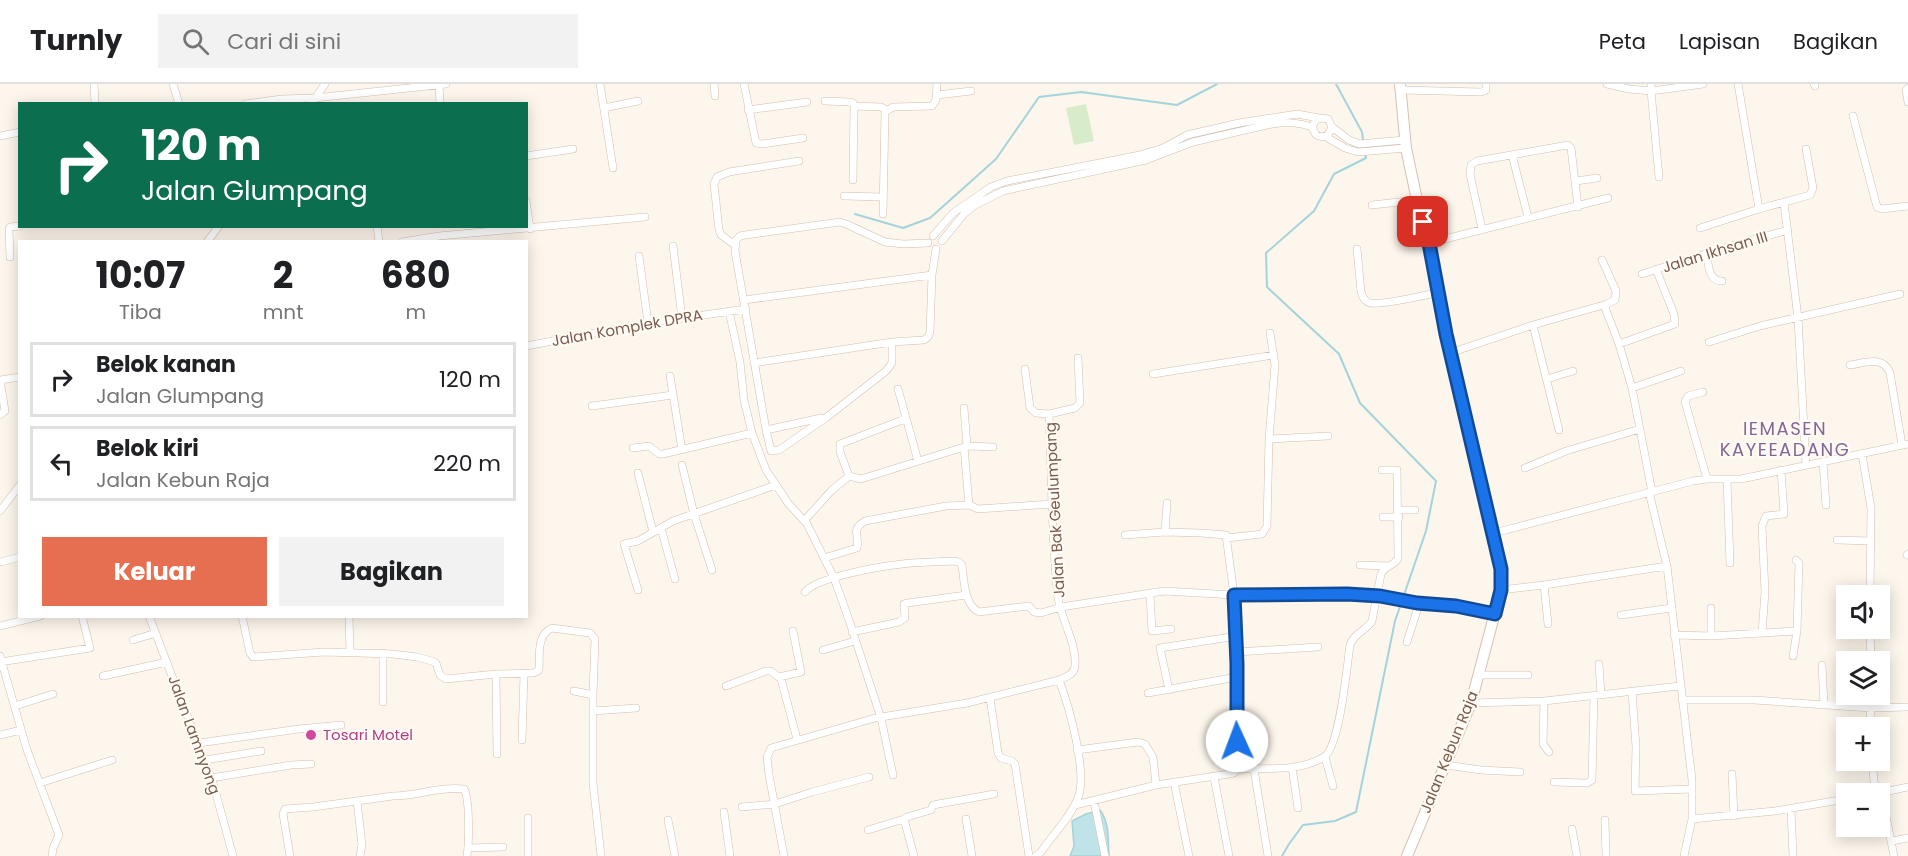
<!DOCTYPE html>
<html lang="id">
<meta charset="utf-8">
<style>
body{margin:0;font-family:Poppins,sans-serif;background:#f2f2f2;color:#202124;height:100vh;display:flex;flex-direction:column;font-size:22px;white-space:nowrap}
*{box-sizing:border-box;margin:0}
p{font-size:20px;color:#757577}
.icon{flex:none;width:33px;height:33px;fill:none;stroke:currentColor;stroke-width:2;stroke-linecap:round;stroke-linejoin:round}
.map{position:relative;flex:1;overflow:hidden}
.drawer{position:absolute;left:18px;top:156px;width:510px;height:378px;display:flex;flex-direction:column;background:#fff;border-radius:0px;box-shadow:0 3px 15px #0003}
.drawer>*{flex:none}
.hud{position:absolute;left:18px;top:18px;width:510px;height:126px;border-radius:0px;box-shadow:0 3px 15px #0003;background:#0b6e4f;color:#fff;overflow:hidden}
.buttons{position:absolute;left:1836px;top:501px;display:grid;gap:12px}
.buttons a{display:grid;place-items:center;width:54px;height:54px;border-radius:0px;background:#fff;box-shadow:0 3px 15px #0003;font-size:30px}
.pin{position:absolute;display:grid;place-items:center;width:51px;height:51px;color:#fff;margin:-26px;border-radius:12px;box-shadow:0 3px 9px #0006}
.me{position:absolute;width:66px;margin:-33px;rotate:358deg;stroke-linejoin:round;filter:drop-shadow(0 0 4px #0008)}
.turn{display:flex;align-items:center;gap:21px;height:126px;padding:0 24px;font-size:27px}
.turn .icon{width:78px;height:78px;stroke-width:2.5}
.turn b{display:block;font-size:42px;line-height:51px}
.eta{display:flex;justify-content:space-evenly;align-items:center;height:102px;text-align:center}
.eta b{font-size:36px;font-weight:700;line-height:42px}
.cta{display:flex;gap:12px;margin-top:auto;padding:12px 24px}
.cta a{flex:1;height:69px;border-radius:0px;background:#e76f51;color:#fff;font-size:24px;font-weight:700;line-height:69px;text-align:center}
.cta a+a{background:#f2f2f2;color:#202124}
ul{padding:0;list-style:none}
li{display:flex;align-items:center;gap:18px;height:75px;margin:0 12px 9px;padding:0 12px;border:3px solid #e0e0e0;border-radius:0px}
li div{flex:1}
li b{display:block;font-size:22px}
li em{font-style:normal}
header{display:flex;align-items:center;gap:36px;box-sizing:border-box;height:84px;padding:0 30px;background:#fff;border-bottom:2px solid #e0e0e0}
header strong{font-size:28px}
nav{display:flex;gap:33px;margin-inline-start:auto;font-size:21px}
.search{width:420px;height:54px;background:#f2f2f2;display:flex;align-items:center;gap:15px;box-sizing:border-box;padding:0 21px;border-radius:0px;color:#757577;font-size:22px}
.map>svg:first-child{display:block}
.green{fill:#d8ecc9}
.water{fill:#bfe3e8;stroke:#a5d3da;stroke-width:1.5}
.lines{fill:none;stroke-linecap:round;stroke-linejoin:round}
.stream{stroke:#a5d3da;stroke-width:2}
.street-casing{stroke:#d1beb0;stroke-width:8}
.secondary-casing{stroke:#d6c0b0;stroke-width:12}
.street{stroke:#fff;stroke-width:7}
.secondary{stroke:#fff;stroke-width:10}
.route-casing{stroke:#114b97;stroke-width:15}
.route{stroke:#1a73e8;stroke-width:10}
.hotel-dot{fill:#d1479c;stroke:#fffaf3;stroke-width:2}
.labels{text-anchor:middle;stroke-width:4.5;stroke-linejoin:round;paint-order:stroke}
.street-label{font-size:15px;fill:#7a5c4d;stroke:#fffaf3}
.hotel-label{font-size:15px;fill:#b23c85;stroke:#fffaf3;text-anchor:start}
.quarter-label{font-size:18px;letter-spacing:1.5px;fill:#846695;stroke:#fffaf3}
</style>
<header>
<strong>Turnly</strong>
<div class="search"><svg class="icon" aria-label="search" viewBox="0 0 24 24"><circle cx="10" cy="10" r="6"/><path d="M15 15l6 6"/></svg>Cari di sini</div>
<nav><a>Peta</a><a>Lapisan</a><a>Bagikan</a></nav>
</header>
<div class="map">
<svg width="1908" height="772" viewBox="0 0 1908 772">
<rect width="100%" height="100%" fill="#fdf6ec"/>
<path class="green" d="M1086,20L1094,57L1074,61L1066,24Z"/>
<path class="water" d="M1100,726C1110,739 1108,757 1109,772H1070L1074,762L1072,737L1086,730Z"/>
<g class="lines">
<path class="stream" d="M1336,0L1362,48L1363,56
M855,130L903,144L930,134L996,75L1039,13L1081,8L1177,21L1217,0
M1282,772L1289,760L1303,741L1335,737L1356,728L1395,537L1426,447L1436,397L1360,319L1339,270L1267,203L1266,169L1314,127L1334,90L1366,74L1365,68"/>
<defs>
<path id="street" d="M94,0L95,20
M173,0L179,20
M600,0L613,84
M714,0L715,12
M744,0L756,59L762,60L803,54
M1607,0L1629,5L1651,7L1659,93
M1651,0V7L1703,0
M1738,0L1759,125
M1814,0L1815,2
M439,1L440,20
M1908,4L1906,6L1908,18
M1400,6L1481,8L1486,6V0
M937,11L971,7
M825,17L849,18L853,19L854,22L853,96
M245,20L282,15L315,14L446,0
M311,20L325,0
M854,22L881,23L886,26
M604,24L638,17
M748,26L807,18
M1853,32L1877,123L1882,125L1908,122
M1332,43L1349,56L1359,60L1405,56
M0,52L20,48
M1326,53L1345,64L1358,68L1406,64
M1512,71L1528,133
M526,72L573,65
M1576,97L1597,94
M844,112L883,113
M526,117L530,145
M1784,119L1798,234L1806,381
M1372,121L1417,116
M883,130L885,28L893,23L932,22L936,16L937,0
M377,142L379,158
M1700,144L1759,125L1810,111L1813,104L1806,65
M1482,145L1470,90L1471,81L1477,77L1568,61L1571,64L1578,123
M933,152L953,129L991,103L1007,97L1140,71L1163,64L1187,51L1239,39L1297,30L1319,34
M942,157L964,130L975,121L1003,107L1146,76L1193,58L1272,40C1287,38 1298,38 1312,43L1316,51L1322,53L1328,51L1332,43L1328,35L1322,34L1316,36L1312,43
M207,158L219,142
M402,158L439,152L645,133
M1429,159L1608,114
M735,161L721,151L719,146L714,100L717,93L729,88L799,77
M673,162L682,234
M1357,165L1361,208C1363,213 1364,217 1370,219C1380,222 1424,211 1437,209
M1706,169C1709,181 1708,197 1722,197
M639,172L648,239
M10,173L9,145L10,143L20,142
M1642,190L1724,164L1788,146
M744,216L932,191
M1604,221L1619,260L1632,304L1652,408
M729,227L740,278L744,316L752,349L766,386L788,419L806,439
M892,258V279L886,287L827,333L779,366L771,367L766,346L735,167L736,156L740,152L745,151L840,138L846,140L885,158L903,160L928,159
M1709,258L1760,242L1900,210
M1619,260L1675,240L1674,230L1656,185
M526,262L648,239L746,225
M1450,269L1533,241
M754,279L892,258L924,256L928,253L930,248L932,191L936,165
M1850,281C1865,279 1883,271 1890,289L1902,361
M1025,285L1030,324L1036,329L1049,330C1052,391 1051,453 1058,514C1061,534 1077,561 1075,581C1075,590 1066,593 1059,596C1069,622 1088,689 1078,714C1070,734 1053,750 1041,768L1036,772
M1153,290L1274,271
M670,292L682,366
M1547,295L1573,287
M0,296L20,293
M1632,304L1681,287
M898,305L918,377
M1703,308L1688,312L1685,318L1707,395
M592,322L673,311
M964,324L967,362
M1049,330L1075,324L1080,319L1078,274
M0,331L5,327L0,296
M766,346L821,334
M1559,346L1533,241L1607,220L1615,216L1616,207L1602,176
M1269,355L1328,352
M964,363L970,362L993,363
M633,364L649,362L659,370H663L752,349
M1862,370L1871,424L1870,512
M1823,378L1826,421
M682,381L694,430L712,486
M1525,384L1566,367L1640,345
M638,389L653,448
M849,392L861,395L964,363L969,421
M1727,396L1730,479
M1649,408L1667,482L1692,696V735L1684,772
M1399,426H1415
M0,427L20,401
M1383,433H1399
M661,444L675,495
M1494,449L1693,397L1707,395H1741L1908,360
M1125,451L1165,448
M1227,454L1262,450L1267,442L1269,355L1275,281L1270,249
M1837,456L1871,457
M1907,471L1908,470
M824,474L857,464C860,451 850,446 865,437L946,422L969,421L978,425L1052,420
M1,478L20,473
M1360,481L1388,482
M1544,501L1548,540
M638,506L624,460L638,457L673,437L776,401
M1501,506L1544,501L1667,482
M805,508C817,493 882,482 902,480C919,478 937,478 954,477L959,478L962,481C964,496 964,521 979,528L1029,522L1034,528L1041,529L1061,523L1164,507L1234,511L1226,451L1201,449L1165,448L1167,419
M1150,510L1152,547L1171,545
M1621,531L1672,524
M149,532L213,699L233,772
M242,532L250,569L253,573L324,568L393,570L417,573L432,577L436,579L440,591L446,595L496,590L534,589L539,586C540,572 536,551 552,544L590,549L595,555L593,611V699L601,772
M349,532L350,567
M0,542L40,532
M1870,544L1871,578
M852,548L899,538L905,534L904,520L908,519L966,511
M1762,549L1765,508L1762,442L1766,432L1784,430L1781,386
M1674,551L1711,552L1797,547L1799,479L1796,476
M1711,552V524
M133,556L156,549
M1407,558L1419,520
M823,566L855,557
M1237,568L1318,563
M383,569V618
M0,572L27,666L59,751L53,764L52,772
M1793,572L1797,547
M0,578L90,564L82,532
M1599,580L1601,611
M1822,581L1824,621
M496,590L497,670
M1479,591H1528
M103,592L167,578
M779,593L801,588L793,547
M726,602L766,587H771L781,595L797,655
M1169,606L1160,564L1237,552
M574,607L593,611
M1632,608L1636,663L1635,707L1692,705
M1148,609L1237,593
M990,614L998,669L1001,674L1012,677L1015,680L1029,772
M1682,616H1754L1871,624L1908,623
M1544,617L1543,660L1549,668
M1471,619L1544,617L1680,602
M15,622L53,610
M593,627L636,624
M1870,644L1871,610
M0,651L21,646
M522,656L524,590
M199,659L299,645L341,641
M1077,666L1138,658L1145,660L1153,673L1156,701
M1325,673L1333,702
M205,676L261,667
M1872,676L1874,697L1878,710
M1446,681L1481,686L1520,688
M1292,683L1298,724
M1237,685C1265,684 1300,688 1324,673C1340,663 1347,581 1350,561C1354,549 1366,547 1372,537L1381,490C1385,481 1395,482 1398,474L1397,386H1382
M1254,685L1268,772
M1732,690L1734,732
M893,691L881,634L849,536L834,494L805,436L831,407L849,392L840,368V360L905,335
M1214,693L1229,772
M211,694L291,681L311,680
M1174,698L1189,772
M1554,698L1587,699L1592,696L1594,612
M40,699L112,676
M1875,710L1908,703
M1880,712L1884,722L1894,772
M357,717L362,761L360,772
M1094,717L1105,772
M1075,721L1156,701L1229,690L1234,689L1239,679L1236,641L1237,580L1234,511L1347,510L1380,512L1417,519L1456,522L1495,529
M742,723L775,720L812,708L869,693
M1791,725L1793,772
M724,728L730,772
M966,735L972,772
M1692,735L1775,727L1846,715
M668,736L675,772
M1605,736L1606,772
M1572,745L1577,772
M868,746L904,735
M1892,757L1908,754
M468,764L503,763
M290,772L283,730L285,725L313,723L393,712C417,712 440,702 464,705C470,715 469,759 467,772
M528,772V734
M784,772L769,691L767,673L771,664L875,634L967,619L1059,596
M914,772L904,735L907,733L931,726L933,721L994,710"/>
<path id="secondary" d="M1400,0L1406,64L1417,116L1429,159L1446,250L1494,449L1501,485V506L1471,619L1407,772"/>
</defs>
<use href="#street" class="street-casing"/>
<use href="#secondary" class="secondary-casing"/>
<use href="#street" class="street"/>
<use href="#secondary" class="secondary"/>
</g>
<g class="lines">
<defs>
<path id="route" d="M1237,657V580L1234,511L1347,510L1380,512L1417,519L1456,522L1495,530L1501,506V485L1446,250L1429,159L1423,138"/>
</defs>
<use href="#route" class="route-casing"/>
<use href="#route" class="route"/>
</g>
<circle class="hotel-dot" cx="311" cy="651" r="6"/>
<g class="labels">
<g class="street-label">
<text transform="translate(1715 168) rotate(-17)" y="5">Jalan Ikhsan III</text>
<text transform="translate(627 244) rotate(-10)" y="5">Jalan Komplek DPRA</text>
<text transform="translate(1055 426) rotate(-93)" y="5">Jalan Bak Geulumpang</text>
<text transform="translate(194 651) rotate(70)" y="5">Jalan Lamnyong</text>
<text transform="translate(1449 668) rotate(-68)" y="5">Jalan Kebun Raja</text>
</g>
<g class="hotel-label">
<text x="323" y="656">Tosari Motel</text>
</g>
<g class="quarter-label">
<text x="1785" y="351">IEMASEN<tspan x="1785" dy="21">KAYEEADANG</tspan></text>
</g>
</g>
</svg>
<div class="buttons">
<a><svg class="icon" aria-label="sound" viewBox="0 0 24 24"><path d="M4 9h4l5-4v14l-5-4H4zM17 9q2 3 0 6"/></svg></a>
<a><svg class="icon" aria-label="layers" viewBox="0 0 24 24"><path d="M12 4l9 5-9 5-9-5zM3 14l9 5 9-5"/></svg></a>
<a>+</a>
<a>−</a>
</div>
<div class="pin" style="left:1423px;top:138px;background:#d93025"><svg class="icon" aria-label="arrive" viewBox="0 0 24 24"><path d="M6 21V4h12l-3 4 3 4H6"/></svg></div>
<svg class="me" style="left:1237px;top:657px" viewBox="-20 -20 40 40"><circle r="19" fill="#fff"/><path d="M0-13L10 11 0 6-10 11z" fill="#1a73e8"/></svg>
<div class="hud">
<div class="turn"><svg class="icon" aria-label="right" viewBox="0 0 24 24"><path d="M7 20v-9h11M14 6l5 5-5 5"/></svg><div><b>120 m</b>Jalan Glumpang</div></div>
</div>
<section class="drawer">
<div class="eta">
<div><b>10:07</b><p>Tiba</p></div>
<div><b>2</b><p>mnt</p></div>
<div><b>680</b><p>m</p></div>
</div>
<ul>
<li><svg class="icon" aria-label="right" viewBox="0 0 24 24"><path d="M7 20v-9h11M14 6l5 5-5 5"/></svg><div><b>Belok kanan</b><p>Jalan Glumpang</p></div><em>120 m</em></li>
<li><svg class="icon" aria-label="left" viewBox="0 0 24 24"><path d="M17 20v-9H6M10 6l-5 5 5 5"/></svg><div><b>Belok kiri</b><p>Jalan Kebun Raja</p></div><em>220 m</em></li>
</ul>
<div class="cta"><a>Keluar</a><a>Bagikan</a></div>
</section>
</div>
